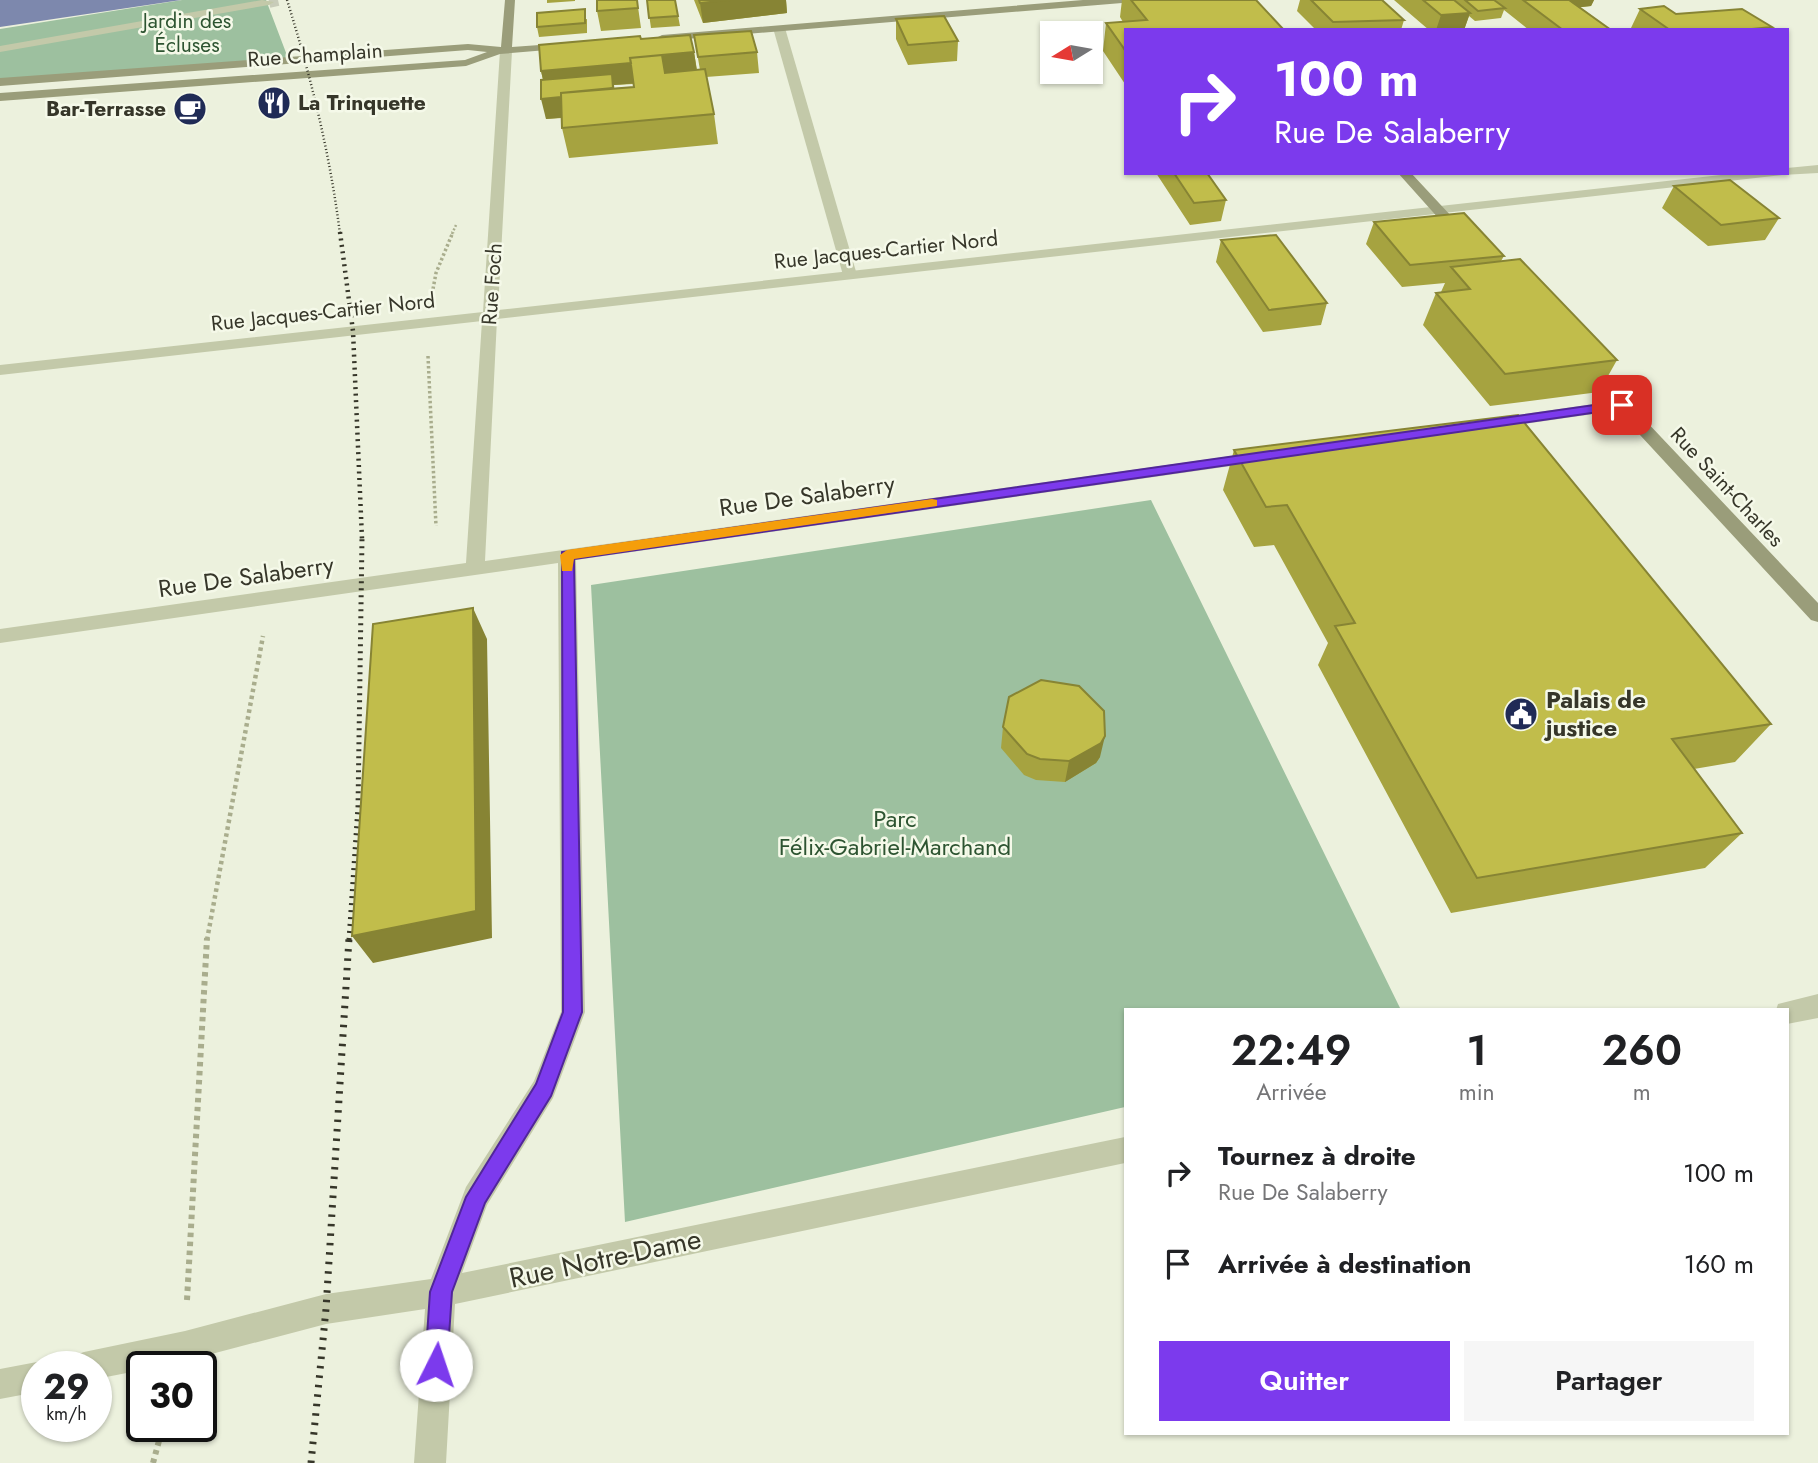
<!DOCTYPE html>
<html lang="fr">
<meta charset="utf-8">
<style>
body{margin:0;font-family:Jost,sans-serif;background:#f6f6f6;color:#202124;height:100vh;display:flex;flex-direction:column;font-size:26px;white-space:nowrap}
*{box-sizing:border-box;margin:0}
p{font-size:23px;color:#757577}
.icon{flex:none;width:38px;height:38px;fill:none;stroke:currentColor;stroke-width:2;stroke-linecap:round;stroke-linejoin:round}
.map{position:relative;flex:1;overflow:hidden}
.sheet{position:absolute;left:1124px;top:1008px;width:665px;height:427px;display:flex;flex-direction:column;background:#fff;border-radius:0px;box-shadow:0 2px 5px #0004}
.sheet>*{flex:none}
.hud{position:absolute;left:1124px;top:28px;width:665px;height:147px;border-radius:0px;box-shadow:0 2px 5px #0004;background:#7c3aed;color:#fff;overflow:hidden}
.needle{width:46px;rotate:259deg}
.fabs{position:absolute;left:1040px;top:21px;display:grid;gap:14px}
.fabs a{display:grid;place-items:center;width:63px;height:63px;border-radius:0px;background:#fff;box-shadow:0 2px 5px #0004;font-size:35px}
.speed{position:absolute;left:21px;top:1351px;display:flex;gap:14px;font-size:35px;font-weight:700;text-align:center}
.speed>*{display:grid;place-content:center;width:91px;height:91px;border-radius:50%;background:#fff;box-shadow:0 2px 5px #0004;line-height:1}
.speed small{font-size:18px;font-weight:400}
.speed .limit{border:4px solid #111;border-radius:10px;background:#fff;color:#111}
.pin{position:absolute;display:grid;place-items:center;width:60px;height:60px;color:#fff;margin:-30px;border-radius:14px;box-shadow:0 4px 10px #0006}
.me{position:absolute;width:77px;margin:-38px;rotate:4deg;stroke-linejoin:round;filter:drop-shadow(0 0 5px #0008)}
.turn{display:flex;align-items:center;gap:24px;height:147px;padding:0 35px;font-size:32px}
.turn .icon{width:91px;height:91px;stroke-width:2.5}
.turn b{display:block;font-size:49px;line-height:60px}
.eta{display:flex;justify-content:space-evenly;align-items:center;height:119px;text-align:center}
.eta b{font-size:42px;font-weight:600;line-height:49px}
.cta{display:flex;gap:14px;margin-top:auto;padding:14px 35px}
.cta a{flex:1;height:80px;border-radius:0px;background:#7c3aed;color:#fff;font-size:28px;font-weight:600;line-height:80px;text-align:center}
.cta a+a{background:#f6f6f6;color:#202124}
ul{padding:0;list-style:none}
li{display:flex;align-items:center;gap:21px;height:91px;padding:0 35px}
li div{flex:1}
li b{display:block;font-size:26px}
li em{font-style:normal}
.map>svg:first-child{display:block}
.green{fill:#9dc09f}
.water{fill:#7d88ad}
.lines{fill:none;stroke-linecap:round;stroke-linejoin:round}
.street-tunnel{stroke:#c8ccb9;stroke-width:12;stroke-dasharray:12 6;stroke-linecap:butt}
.path-far3{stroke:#a9ad8d;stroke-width:2.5;stroke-dasharray:2 2;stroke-linecap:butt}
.path-far2{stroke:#a9ad8d;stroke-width:3.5;stroke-dasharray:2.5 2.5;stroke-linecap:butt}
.path-far1{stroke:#a9ad8d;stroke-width:4.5;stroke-dasharray:3.5 3.5;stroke-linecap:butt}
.path{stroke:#a9ad8d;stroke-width:6;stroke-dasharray:4.5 4.5;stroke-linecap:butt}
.lane{fill:#c3c9a9;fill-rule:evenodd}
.street{fill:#c3c9a9;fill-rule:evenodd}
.secondary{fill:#9a9d7a;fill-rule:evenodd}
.rail-far3{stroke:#363629;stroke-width:2.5;stroke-dasharray:1 2.5;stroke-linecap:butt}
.rail-far2{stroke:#363629;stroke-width:4.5;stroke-dasharray:2 4.5;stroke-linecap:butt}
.rail-far1{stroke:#363629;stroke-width:5;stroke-dasharray:2 5;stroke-linecap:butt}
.rail{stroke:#363629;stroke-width:7;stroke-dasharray:2.5 7;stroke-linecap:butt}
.wall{fill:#a6a340;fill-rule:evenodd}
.shaded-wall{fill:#878434}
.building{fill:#c1bd4b;stroke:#878434;stroke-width:2}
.route{fill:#7c3aed;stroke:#51269a;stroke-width:2}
.slow{fill:#f59e0b}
.labels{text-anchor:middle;stroke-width:5;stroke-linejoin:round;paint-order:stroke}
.far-park-label{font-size:21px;fill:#2d5431;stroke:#f5f9e9}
.far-street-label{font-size:21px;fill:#363629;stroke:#f5f9e9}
.far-poi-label{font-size:21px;font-weight:bold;fill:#363629;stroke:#f5f9e9;text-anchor:start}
.street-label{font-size:24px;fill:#363629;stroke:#f5f9e9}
.poi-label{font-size:24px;font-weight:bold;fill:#363629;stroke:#f5f9e9;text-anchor:start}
.park-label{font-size:24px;fill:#2d5431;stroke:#f5f9e9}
.near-street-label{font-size:28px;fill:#363629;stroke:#f5f9e9}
</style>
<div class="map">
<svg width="1818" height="1463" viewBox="0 0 1818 1463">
<rect width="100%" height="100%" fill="#ecf1dd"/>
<path class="green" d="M182,0H266L288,58L0,79V29Z
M1151,500L1401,1010H1125V1107L625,1222L591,585Z"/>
<path class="water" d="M0,0H181L0,27Z"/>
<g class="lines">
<path class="street-tunnel" d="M269,2L278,0"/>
<path class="path-far3" d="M452,234L456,225"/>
<path class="path-far2" d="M433,289L436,273L453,232
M428,356L436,526"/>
<path class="path-far1" d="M207,940L263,636"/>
<path class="path" d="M187,1300L207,938
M153,1463L163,1426"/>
<path class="lane" d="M775,26L785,28L857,275L855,278H845L843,275L773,28Z"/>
<path class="street" d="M262,0L274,2L269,5L0,52V46Z
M506,48L512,51L498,310L1739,173H1787V168L1818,165V173L1782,175L497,319L485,561L1259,452L1268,457L1259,462L576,560L585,1012L553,1098L487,1205L462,1273L1125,1137V1163L455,1304L446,1463H414L425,1309L326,1324L185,1361L142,1367V1370L96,1379V1367H69L73,1356L84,1352L185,1331L326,1294L431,1279L466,1187L534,1081L561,1012L558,563L0,643V629L466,563L482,321L0,375V365L483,312L500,51Z
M1622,400L1628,401L1630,405L1628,409L1496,428L1488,423L1496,418Z
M1818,994V1018L1787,1024V1010H1776L1778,1004Z
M37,1362L48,1367H37V1392L0,1399V1369Z"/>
<path class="secondary" d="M505,0H515L512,47L567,43L573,46L571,48L500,54L466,66L0,101V93L465,60L487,52L468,50L0,86V78L468,44L501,47Z
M1083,0H1127L1122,3L662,41L656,38L662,35Z
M1398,173H1411L1467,233V239H1457Z
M1585,361L1591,363L1818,603V622L1811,620L1579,369L1577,366Z"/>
<path class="rail-far3" d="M287,0C311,77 330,154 340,234"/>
<path class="rail-far2" d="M340,232L353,331L362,539"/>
<path class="rail-far1" d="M349,940L358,807L362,538"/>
<path class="rail" d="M311,1463L326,1309L349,938"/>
</g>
<path class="wall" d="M547,0H575V1L547,3Z
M637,0L641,28L601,31L597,11Z
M647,0H675L680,26L651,28Z
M694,0H786L787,13L703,23Z
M1122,0H1256L1125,30V84L1103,51L1106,23L1123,22L1120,17Z
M1300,0H1382L1404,20L1401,30H1316L1297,11Z
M1394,0H1594L1591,6L1580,7L1611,30H1529L1504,10L1501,18L1475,21L1469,16L1464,30H1429Z
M1640,9L1676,14L1772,27L1771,30H1633L1631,28Z
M587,19V33L539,37L537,27Z
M896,19L958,41L957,61L908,65L896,39Z
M694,35L757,52L759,73L706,77L714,114L718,144L569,158L562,128V118L546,119L543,80L541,71L694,52L697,70H700ZM633,84L634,87L614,88V85Z
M1156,173H1207L1226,200L1221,221L1190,225Z
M1674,186L1779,218L1765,240L1708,246L1662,208Z
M1374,222L1504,256L1501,261L1617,360L1599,392L1490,406L1423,325L1436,293L1441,292L1445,283L1402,287L1366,244Z
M1221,240L1327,303L1321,325L1263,332L1216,262Z
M1234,450L1771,724L1735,762L1694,769L1742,833L1705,868L1451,913L1318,665L1328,643L1274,545L1254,547L1223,490Z
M1003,727L1100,757L1096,763L1065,782L1036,780L1024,775L1001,748Z"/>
<path class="shaded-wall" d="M730,0H786L787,13L703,23L700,3Z
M1569,0H1594L1591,6L1565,9Z
M1470,13L1464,30H1436L1441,15Z
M694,52L697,72L651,82L614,85L617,113L546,119L541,99L546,92L541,71L647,57Z
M473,608L487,639L492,938L373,963L352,936Z
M1105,736L1100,757L1096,763L1065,782L1069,761Z"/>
<path class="building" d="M597,0H637L638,8L597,11Z
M647,0H675L678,16L649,18Z
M699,0H730L700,3Z
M1131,0H1256L1284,30H1125V50L1106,23L1147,20Z
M1311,0H1382L1404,20L1333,22Z
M1423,0H1454L1470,13L1441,15Z
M1465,0H1494L1505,8L1478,11Z
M1523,0H1569L1611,30H1563Z
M1664,6L1676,14L1742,9L1772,27L1742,30H1670L1640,9Z
M585,9V23L537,27V13Z
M944,16L958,41L908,45L896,19Z
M751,31L757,52L698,57L694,35Z
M690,35L694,52L630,58L631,63L541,71L539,45L640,36L641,39Z
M662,55L665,73L705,69L714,114L562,128L561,93L634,87L630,58Z
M612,74L613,88L561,93V97L541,99V80Z
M1174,173H1207L1226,200L1194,203Z
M1730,180L1779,218L1721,225L1674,186Z
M1464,213L1504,256L1410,265L1374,222Z
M1276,235L1327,303L1269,310L1221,240Z
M1520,259L1617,360L1505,374L1436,293L1470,289L1451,267Z
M1518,415L1771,724L1672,739L1742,833L1477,878L1335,626L1355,623L1287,505L1266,507L1234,450Z
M473,608L476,911L352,936L373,624Z
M1041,680L1079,686L1104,711L1105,736L1101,743L1069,761L1040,759L1027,754L1003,727L1009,697Z"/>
<path class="route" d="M1622,401L1628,405L1626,408L574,559L582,1012L551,1096L485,1203L452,1292L447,1365L444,1373L436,1377L428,1373L425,1365L430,1292L466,1197L536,1084L563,1012L562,552Z"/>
<path class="slow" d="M932,499L937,500V506L574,559L572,571H562L560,555L567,550Z"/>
<defs>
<symbol id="restaurant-disc" viewBox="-11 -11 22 22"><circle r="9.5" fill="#202b56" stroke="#f5f9e9"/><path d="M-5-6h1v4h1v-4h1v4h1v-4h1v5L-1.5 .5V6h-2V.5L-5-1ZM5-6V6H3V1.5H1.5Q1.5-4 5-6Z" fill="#fff"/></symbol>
<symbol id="cafe-disc" viewBox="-11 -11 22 22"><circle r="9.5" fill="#202b56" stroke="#f5f9e9"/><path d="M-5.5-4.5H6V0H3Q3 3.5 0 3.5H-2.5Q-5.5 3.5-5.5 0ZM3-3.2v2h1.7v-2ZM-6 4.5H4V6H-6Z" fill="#fff"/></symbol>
<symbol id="civic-disc" viewBox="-11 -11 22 22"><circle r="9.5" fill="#202b56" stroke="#f5f9e9"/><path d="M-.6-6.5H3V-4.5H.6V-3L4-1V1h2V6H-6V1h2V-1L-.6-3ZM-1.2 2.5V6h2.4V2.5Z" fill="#fff"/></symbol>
</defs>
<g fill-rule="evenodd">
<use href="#restaurant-disc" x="255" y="84" width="38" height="38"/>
<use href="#cafe-disc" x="171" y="90" width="38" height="38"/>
<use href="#civic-disc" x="1502" y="695" width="38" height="38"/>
</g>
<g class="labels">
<g class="far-park-label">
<text x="187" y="28">Jardin des<tspan x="187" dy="24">Écluses</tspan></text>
</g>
<g class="far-street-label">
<text transform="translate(315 55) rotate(-4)" y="7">Rue Champlain</text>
<text transform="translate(886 250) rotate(-6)" y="7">Rue Jacques-Cartier Nord</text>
<text transform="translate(492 284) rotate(-86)" y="7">Rue Foch</text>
<text transform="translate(323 312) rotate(-6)" y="7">Rue Jacques-Cartier Nord</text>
<text transform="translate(1727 487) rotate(47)" y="7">Rue Saint-Charles</text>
</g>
<g class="far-poi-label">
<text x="298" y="110">La Trinquette</text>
<text x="166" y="116" text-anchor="end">Bar-Terrasse</text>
</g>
<g class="street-label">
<text transform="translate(807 496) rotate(-8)" y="8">Rue De Salaberry</text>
<text transform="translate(246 577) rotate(-8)" y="8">Rue De Salaberry</text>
</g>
<g class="poi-label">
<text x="1546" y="708">Palais de<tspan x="1546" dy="28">justice</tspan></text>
</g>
<g class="park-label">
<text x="895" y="827">Parc<tspan x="895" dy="28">Félix-Gabriel-Marchand</tspan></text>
</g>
<g class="near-street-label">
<text transform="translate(605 1258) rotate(-12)" y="10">Rue Notre-Dame</text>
</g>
</g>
</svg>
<div class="fabs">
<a><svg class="needle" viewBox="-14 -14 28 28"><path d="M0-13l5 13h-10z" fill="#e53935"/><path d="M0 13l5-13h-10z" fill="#757577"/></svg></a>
</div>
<div class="speed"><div>29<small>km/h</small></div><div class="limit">30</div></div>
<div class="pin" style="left:1622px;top:405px;background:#d93025"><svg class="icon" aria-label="arrive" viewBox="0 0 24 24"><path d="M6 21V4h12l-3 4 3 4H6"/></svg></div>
<svg class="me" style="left:436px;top:1365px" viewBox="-20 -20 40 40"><circle r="19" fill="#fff"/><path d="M0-13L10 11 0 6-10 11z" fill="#7c3aed"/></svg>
<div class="hud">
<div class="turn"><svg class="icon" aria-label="right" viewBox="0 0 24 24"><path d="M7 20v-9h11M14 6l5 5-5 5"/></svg><div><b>100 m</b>Rue De Salaberry</div></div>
</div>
<section class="sheet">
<div class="eta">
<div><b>22:49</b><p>Arrivée</p></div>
<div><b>1</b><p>min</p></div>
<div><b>260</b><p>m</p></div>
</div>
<ul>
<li><svg class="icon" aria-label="right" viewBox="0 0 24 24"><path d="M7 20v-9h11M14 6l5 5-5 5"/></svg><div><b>Tournez à droite</b><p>Rue De Salaberry</p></div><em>100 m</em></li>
<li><svg class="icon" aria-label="arrive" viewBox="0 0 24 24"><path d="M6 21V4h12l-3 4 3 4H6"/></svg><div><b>Arrivée à destination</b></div><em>160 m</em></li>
</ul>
<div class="cta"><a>Quitter</a><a>Partager</a></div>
</section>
</div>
